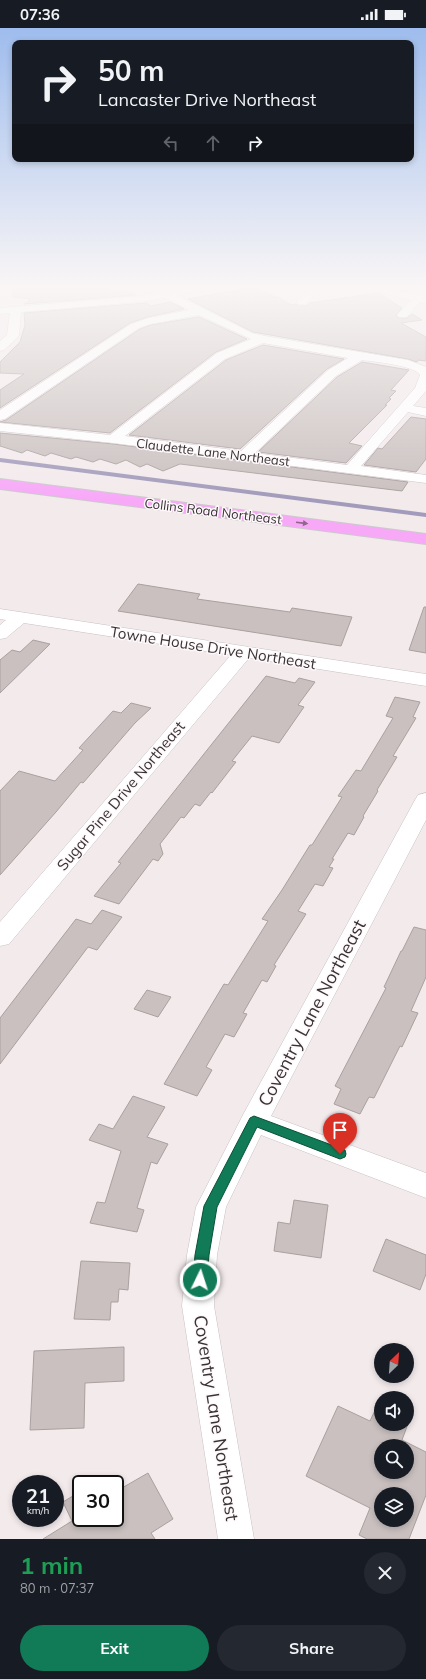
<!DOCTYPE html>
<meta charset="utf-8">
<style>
body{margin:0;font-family:Mulish,sans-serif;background:#242831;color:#f1f3f6;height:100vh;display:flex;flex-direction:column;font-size:15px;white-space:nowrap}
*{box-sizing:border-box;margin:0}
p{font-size:13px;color:#9ea1a6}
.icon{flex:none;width:22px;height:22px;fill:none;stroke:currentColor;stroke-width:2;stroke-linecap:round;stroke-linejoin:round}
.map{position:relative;height:1511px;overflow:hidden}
.sheet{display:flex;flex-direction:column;background:#171b24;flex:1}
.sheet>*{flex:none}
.top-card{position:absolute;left:12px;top:12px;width:402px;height:122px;border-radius:8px;box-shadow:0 2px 6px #0003;background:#171b24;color:#f1f3f6;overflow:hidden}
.needle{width:26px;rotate:25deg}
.tools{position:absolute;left:374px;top:1315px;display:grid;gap:8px}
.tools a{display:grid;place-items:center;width:40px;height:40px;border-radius:50%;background:#171b24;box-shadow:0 2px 6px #0003;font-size:20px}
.speed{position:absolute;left:12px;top:1447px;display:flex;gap:8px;font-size:20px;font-weight:700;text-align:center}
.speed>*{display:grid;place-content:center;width:52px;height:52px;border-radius:50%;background:#171b24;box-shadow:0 2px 6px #0003;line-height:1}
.speed small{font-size:10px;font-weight:400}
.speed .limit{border:2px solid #111;border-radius:6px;background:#fff;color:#111}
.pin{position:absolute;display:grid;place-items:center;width:34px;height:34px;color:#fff;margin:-41px -17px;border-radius:50% 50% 50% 0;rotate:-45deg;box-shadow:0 0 4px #0007}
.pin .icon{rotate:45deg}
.me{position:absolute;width:44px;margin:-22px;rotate:4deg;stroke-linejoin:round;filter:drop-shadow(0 0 3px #0008)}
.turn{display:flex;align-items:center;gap:14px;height:84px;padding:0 20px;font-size:18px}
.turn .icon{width:52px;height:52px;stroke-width:2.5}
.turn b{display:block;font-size:28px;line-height:34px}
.lanes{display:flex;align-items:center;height:38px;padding:0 20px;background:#0003;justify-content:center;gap:20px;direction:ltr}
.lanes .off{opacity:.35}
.round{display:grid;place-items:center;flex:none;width:42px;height:42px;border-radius:21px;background:#242831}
.summary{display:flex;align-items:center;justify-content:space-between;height:68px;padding:0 20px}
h1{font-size:24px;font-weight:700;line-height:30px;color:#1e9e55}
.cta{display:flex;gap:8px;margin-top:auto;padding:8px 20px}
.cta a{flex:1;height:46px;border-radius:24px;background:#107b56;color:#fff;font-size:16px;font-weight:700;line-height:46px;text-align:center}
.cta a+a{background:#242831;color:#f1f3f6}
.status{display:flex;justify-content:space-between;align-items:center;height:28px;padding:0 20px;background:#171b24;direction:ltr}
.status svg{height:11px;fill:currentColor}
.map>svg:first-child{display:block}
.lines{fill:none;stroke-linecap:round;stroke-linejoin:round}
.stream{stroke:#a29bbb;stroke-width:4}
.building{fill:#c9c0bf;stroke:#a9a09f;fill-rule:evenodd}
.minor-casing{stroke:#c9c0c3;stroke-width:1}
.highway-casing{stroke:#cbcaca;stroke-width:2}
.minor{fill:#fff;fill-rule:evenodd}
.highway{fill:#f7a9f8;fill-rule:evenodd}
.oneway{fill:#8d688c}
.route{fill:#107b56;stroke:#0a5038}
.labels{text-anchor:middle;stroke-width:3;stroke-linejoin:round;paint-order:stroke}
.far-street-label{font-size:13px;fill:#373334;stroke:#fef8fa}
.street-label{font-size:15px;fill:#373334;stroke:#fef8fa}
.near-street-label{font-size:18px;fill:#373334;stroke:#fef8fa}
</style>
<div class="status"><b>07:36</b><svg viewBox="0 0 49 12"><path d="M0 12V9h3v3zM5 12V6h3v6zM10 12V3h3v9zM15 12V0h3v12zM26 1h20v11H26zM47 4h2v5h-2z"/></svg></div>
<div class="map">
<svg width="426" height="1511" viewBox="0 0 426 1511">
<rect width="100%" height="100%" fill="#f3eaec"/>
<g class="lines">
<path class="stream" d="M0,432L426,487"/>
</g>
<path class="building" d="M13,260H99L130,264L136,267L24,276L31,271L13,269Z
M249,260L254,262L258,261L275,269H278L291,277L296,276L298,278H306L310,275L378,265L402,280L396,287L398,290H407L412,286L422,292L401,295L426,309V333L418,332L417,334L408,331L253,304L188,271Z
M147,275L151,278L171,274L184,281L148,289L130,295L0,380V362L24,346L0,345V334L20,314L25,297L24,285Z
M199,289L247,311L216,324L110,405L0,394L6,392L140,301L151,297Z
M263,317L344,331L327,341L240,421L129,407L226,332Z
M362,334L409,342L391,362L396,363L389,370L391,371L385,377H387L349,415L362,418L346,435L258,424L337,349Z
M411,389L426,391V431L416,444L364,437L378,420L382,421Z
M0,405L113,416L408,454L402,463L180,436L163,443L147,436L140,439L126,432L116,436L100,431L93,434L76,429L71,431L51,425L45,428L27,422L22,425L0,418Z
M138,556L200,566L197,571L290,584L292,580L352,589L341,618L118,583Z
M424,579H426V625L409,622Z
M33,612L50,616L0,665V632L12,622L20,624Z
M266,648L295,655L299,650L315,654L298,677L304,679L279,715L252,708L232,733L236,734L212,765L211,764L200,778L195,776L184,790L181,789L160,816L163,826L158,833L153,831L119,876L94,868L121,835L118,834Z
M395,669L420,674L413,689L416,690L393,728L397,729L377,762L378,763L363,788L364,789L354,807L348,805L332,831H334L329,839L333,840L323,858L315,856L298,883L306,886L274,937L276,938L267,954L262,952L243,985L247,986L234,1009L225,1006L206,1039L212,1042L197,1068L164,1056L224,956L228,957L268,893L262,891L282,862L310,817H312L342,769L338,768L356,742L361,743L393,690L386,688Z
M131,675L151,680L135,695L83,755L81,754L56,784L0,847V763L19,743L55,753L83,722L79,720L113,683L121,685Z
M102,882L122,889L97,922L88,919L0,1036V990L76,891L91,896Z
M414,899L426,902V949L411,983L418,985L402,1019L400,1018L374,1070L369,1069L360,1086L334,1076L341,1061L335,1058L386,960L384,959L401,923H402Z
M147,962L171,969L158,989L134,981Z
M133,1068L165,1079L147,1109L168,1116L157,1136L151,1134L137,1180L144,1182L137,1204L90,1195L97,1174L105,1175L121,1123L89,1112L99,1096L113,1101Z
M294,1172L328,1177L321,1230L274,1223L278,1194L290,1196Z
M386,1211L426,1227V1246L420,1262L373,1243Z
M81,1233L130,1235L128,1262L119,1261L118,1274H111L110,1292L74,1291Z
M124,1319V1353L85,1355L84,1400L30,1402L34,1323Z
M338,1378L370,1393L377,1378L381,1380V1396H407V1392L409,1393L402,1412L426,1424V1467L409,1511H367L359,1507L370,1480L306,1448ZM381,1418H407V1444H381ZM381,1466H407V1492H381Z
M148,1445L173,1491L151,1505L155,1511H43L72,1493L63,1474L81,1463V1490H115V1464Z"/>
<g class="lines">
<defs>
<path id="minor" d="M183,260H205L204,262L177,267L252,305L265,308L408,332L426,339V363L413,378L426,380V388L408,384L361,438L426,447V455L113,415L0,403V395L110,407L217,325L251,311L199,287L151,296L139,300L5,391L0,392V382L131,296L148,290L189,282L165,270L141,274L21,284L19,308L4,322L0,323V313L7,307L10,285L0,286V280L141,268ZM263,315L348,330L328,342L241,423L125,408L225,331ZM362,332C374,334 414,337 420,347L415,360L347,437L255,425L336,348Z
M311,260H322L306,276H298L297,274L298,272Z
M370,260H388L415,266L421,260H426V275L420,274L407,289H399L397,287L411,272L371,262Z
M0,581L426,646V658L249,630L9,916L0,918V894L231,627L24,595L6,610L0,611V597L6,592L0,591Z
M426,765V792L271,1088L426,1145V1170L261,1107L226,1179L217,1227L214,1278L254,1511H218L182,1278L187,1227L196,1179L244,1085L415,772L418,767Z"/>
<path id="highway" d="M0,451L426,506V516L0,461Z"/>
</defs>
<use href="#minor" class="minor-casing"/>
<use href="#highway" class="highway-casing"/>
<use href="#minor" class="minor"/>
<use href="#highway" class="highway"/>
</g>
<defs><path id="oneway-solid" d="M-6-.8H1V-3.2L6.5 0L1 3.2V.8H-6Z"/></defs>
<use class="oneway" href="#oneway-solid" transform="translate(302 495) rotate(7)"/>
<linearGradient id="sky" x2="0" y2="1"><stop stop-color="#9ebced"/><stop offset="0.55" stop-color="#faf6f6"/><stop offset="1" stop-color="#faf6f6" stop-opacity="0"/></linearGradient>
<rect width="426" height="471" fill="url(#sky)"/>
<path class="route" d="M254,1088L345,1122L346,1126L345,1129L340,1131L257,1099L217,1179L209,1227L207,1252L205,1257L200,1258L195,1257L193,1252L195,1227L204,1178L250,1090Z"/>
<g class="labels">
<g class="far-street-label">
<text transform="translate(213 424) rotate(7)" y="5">Claudette Lane Northeast</text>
<text transform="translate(213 483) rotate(7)" y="5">Collins Road Northeast</text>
</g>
<g class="street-label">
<text transform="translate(213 620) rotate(9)" y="5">Towne House Drive Northeast</text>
<text transform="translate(121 768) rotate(-50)" y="5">Sugar Pine Drive Northeast</text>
</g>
<g class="near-street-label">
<text transform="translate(312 985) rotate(-62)" y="6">Coventry Lane Northeast</text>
<text transform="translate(216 1390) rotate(81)" y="6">Coventry Lane Northeast</text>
</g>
</g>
</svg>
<div class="tools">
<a><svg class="needle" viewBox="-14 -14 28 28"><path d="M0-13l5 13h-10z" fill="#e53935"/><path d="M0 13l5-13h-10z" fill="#9ea1a6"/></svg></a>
<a><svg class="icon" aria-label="sound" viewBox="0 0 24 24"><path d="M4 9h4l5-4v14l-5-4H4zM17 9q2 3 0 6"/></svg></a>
<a><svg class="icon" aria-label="search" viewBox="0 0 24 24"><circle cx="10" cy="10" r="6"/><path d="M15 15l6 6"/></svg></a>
<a><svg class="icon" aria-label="layers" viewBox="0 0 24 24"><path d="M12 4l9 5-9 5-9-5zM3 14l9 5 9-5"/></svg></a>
</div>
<div class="speed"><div>21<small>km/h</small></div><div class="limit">30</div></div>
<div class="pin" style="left:340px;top:1126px;background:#d93025"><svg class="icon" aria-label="arrive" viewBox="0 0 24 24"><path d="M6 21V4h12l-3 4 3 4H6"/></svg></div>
<svg class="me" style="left:200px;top:1252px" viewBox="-20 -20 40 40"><circle r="17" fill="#107b56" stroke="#fff" stroke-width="3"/><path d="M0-11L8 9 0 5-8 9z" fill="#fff"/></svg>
<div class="top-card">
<div class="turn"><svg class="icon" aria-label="right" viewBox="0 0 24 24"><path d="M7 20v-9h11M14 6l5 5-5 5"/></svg><div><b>50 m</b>Lancaster Drive Northeast</div></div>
<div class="lanes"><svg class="icon off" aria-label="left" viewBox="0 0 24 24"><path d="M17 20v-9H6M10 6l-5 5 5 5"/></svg><svg class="icon off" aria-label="ahead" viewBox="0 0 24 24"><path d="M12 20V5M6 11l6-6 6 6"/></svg><svg class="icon" aria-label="right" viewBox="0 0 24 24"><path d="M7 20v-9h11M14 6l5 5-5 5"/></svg></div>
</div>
</div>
<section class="sheet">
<div class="summary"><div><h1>1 min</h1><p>80 m · 07:37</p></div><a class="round"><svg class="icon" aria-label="close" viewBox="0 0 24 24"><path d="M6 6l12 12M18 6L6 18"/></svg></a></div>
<div class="cta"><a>Exit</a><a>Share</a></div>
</section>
